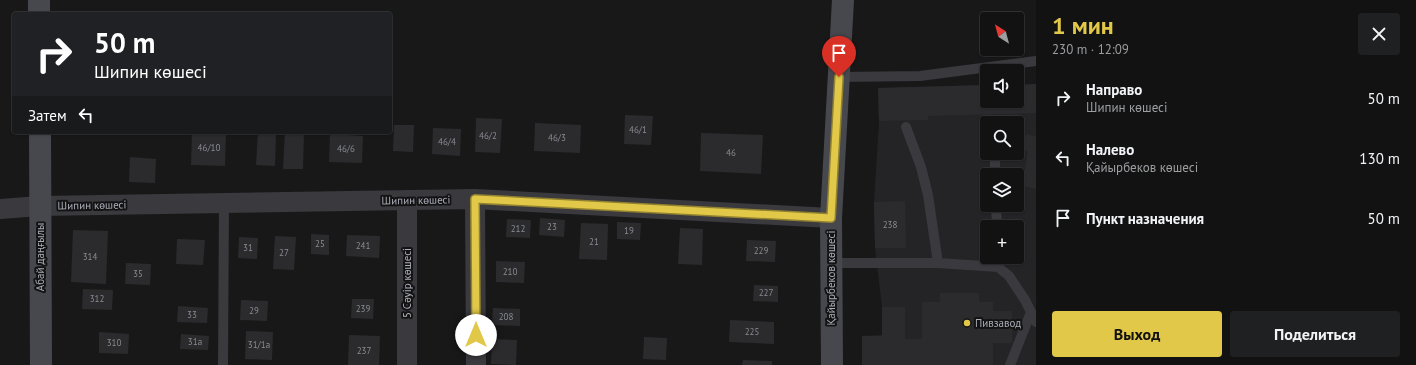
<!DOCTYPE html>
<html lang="ru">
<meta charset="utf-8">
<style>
body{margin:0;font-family:"PT Sans",sans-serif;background:#1f2021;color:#f1f3f6;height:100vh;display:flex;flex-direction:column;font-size:15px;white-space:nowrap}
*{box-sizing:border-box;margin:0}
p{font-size:13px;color:#9c9ea0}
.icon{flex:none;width:22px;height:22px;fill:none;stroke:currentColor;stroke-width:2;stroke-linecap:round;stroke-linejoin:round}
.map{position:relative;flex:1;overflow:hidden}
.details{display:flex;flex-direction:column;background:#121213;width:380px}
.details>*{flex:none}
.top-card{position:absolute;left:12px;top:12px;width:380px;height:122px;border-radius:4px;box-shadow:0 1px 3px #0004,0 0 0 1px #313233;background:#202124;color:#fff;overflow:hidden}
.needle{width:26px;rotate:324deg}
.buttons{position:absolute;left:980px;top:12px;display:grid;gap:8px}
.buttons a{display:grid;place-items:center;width:44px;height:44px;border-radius:4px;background:#121213;box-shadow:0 1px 3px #0004,0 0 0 1px #313233;font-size:20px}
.pin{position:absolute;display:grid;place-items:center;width:34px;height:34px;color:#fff;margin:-41px -17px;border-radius:50% 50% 50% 0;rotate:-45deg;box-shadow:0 0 4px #0007}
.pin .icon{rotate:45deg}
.me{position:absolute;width:44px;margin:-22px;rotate:0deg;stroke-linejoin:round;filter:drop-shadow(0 0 3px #0008)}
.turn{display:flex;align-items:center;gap:14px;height:84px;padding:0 16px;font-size:18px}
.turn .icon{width:52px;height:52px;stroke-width:2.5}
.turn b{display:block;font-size:28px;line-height:34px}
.then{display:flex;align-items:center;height:38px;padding:0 16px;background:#0003;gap:8px;font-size:15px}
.round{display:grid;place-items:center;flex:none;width:42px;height:42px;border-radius:4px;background:#1f2021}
.summary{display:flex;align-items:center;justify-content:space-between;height:68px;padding:0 16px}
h1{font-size:24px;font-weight:800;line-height:30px;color:#e1c849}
.action{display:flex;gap:8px;margin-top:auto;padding:8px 16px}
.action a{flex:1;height:46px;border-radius:4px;background:#e1c849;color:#111;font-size:16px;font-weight:800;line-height:46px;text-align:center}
.action a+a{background:#1f2021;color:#f1f3f6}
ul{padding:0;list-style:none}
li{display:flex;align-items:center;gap:12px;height:60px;padding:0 16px}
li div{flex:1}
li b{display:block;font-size:15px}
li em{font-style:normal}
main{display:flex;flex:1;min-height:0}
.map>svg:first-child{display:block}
.built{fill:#242426;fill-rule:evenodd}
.building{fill:#2b2b2d}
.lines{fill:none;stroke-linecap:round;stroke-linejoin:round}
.lane{stroke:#39393e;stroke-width:10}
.street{stroke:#39393e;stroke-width:20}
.secondary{stroke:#47484e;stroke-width:22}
.route-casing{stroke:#92822f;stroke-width:10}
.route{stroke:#e1c849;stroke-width:7}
.poi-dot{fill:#e1c849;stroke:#131314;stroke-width:1.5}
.labels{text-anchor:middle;stroke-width:4;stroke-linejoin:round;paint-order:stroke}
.number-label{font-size:9px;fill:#8a8c94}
.street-label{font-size:11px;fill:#abadb8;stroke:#131314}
.poi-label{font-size:11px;fill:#abadb8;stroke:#131314;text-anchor:start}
</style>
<main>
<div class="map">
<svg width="1036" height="365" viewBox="0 0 1036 365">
<rect width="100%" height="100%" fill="#181819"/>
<path class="built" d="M1036,84V365H862V336L882,335V307L875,248L874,202L879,121L878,88L987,85V101H1017V85ZM987,123H1017V153H987ZM987,175H1017V205H987ZM987,227H1017V257H987Z"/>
<path class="building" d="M1036,84V113L928,116V120L879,121L878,88L987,85V101H1017V85Z
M625,115L653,116L651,145L624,144Z
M476,118L502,119L500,153L475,152Z
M535,123L581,125L580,153L534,151Z
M394,125H414L413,152L393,151Z
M433,128L461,129L460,156L432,154Z
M192,132H226L225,166L191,165Z
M258,132H276L275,166L256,165Z
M285,132H304L303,169H283Z
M701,133L763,135L761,174L700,171Z
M330,134L363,136L362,163L329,162Z
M1026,134L1036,136V189L1022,186L1028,151L1023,150Z
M130,157L156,159L155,183L129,182Z
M905,201L906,248H875L874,202Z
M540,218L565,220L564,237L539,235Z
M507,219L531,220L530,238L506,237Z
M617,222L641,223L640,240L617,239Z
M581,223L608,224L607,260L579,259Z
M680,228L703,229L702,265L678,264Z
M73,230L108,231L106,284L71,282Z
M311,234L329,235V255L311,254Z
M347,235L380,236L379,258L346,256Z
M275,236L296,237L294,270L273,269Z
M239,237L258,238L257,259L238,258Z
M177,239L205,240L203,265L176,264Z
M747,240L776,241L775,262L746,261Z
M496,261L525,262L524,283L496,282Z
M126,263L151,264L150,285L125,284Z
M754,285L778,286V302L753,301Z
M83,289L113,290L112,310L82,309Z
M940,293H979V302H993V311H1012V343H993V365H862V336H882V307H905V339H922V302H940Z
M352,299H374L373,319L351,318Z
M241,300L268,301L267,321L240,320Z
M178,306L208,308L207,323L177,322Z
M493,308L520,309V326L492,325Z
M730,320L774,322V344L729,342Z
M246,331L273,332L272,360L245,359Z
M99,332L129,334L128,354L99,353Z
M181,334L209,336L208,350L180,349Z
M349,335L380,336L379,365H348Z
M644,337L667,338L666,360L643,359Z
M492,339L517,340L516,365L491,364Z
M743,360L772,361V365H742Z"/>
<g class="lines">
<path class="lane" d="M839,77L920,76L1036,61
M906,127L921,167L928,195L938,263
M995,155V175
M996,205L997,227
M831,263H938L998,267L1009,276L1025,300L1036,322
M223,365L224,203
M1010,365L1031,312"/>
<path class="street" d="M475,199L476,365
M407,200V365
M0,209L40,206L475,199L831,218"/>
<path class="secondary" d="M39,0V14
M40,132L41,365
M832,365L831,218L843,0"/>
</g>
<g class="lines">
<defs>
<path id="route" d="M476,335L475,199L831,218L839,77"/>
</defs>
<use href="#route" class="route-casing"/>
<use href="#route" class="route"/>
</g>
<circle class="poi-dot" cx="967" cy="323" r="4"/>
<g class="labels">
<g class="number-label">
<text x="638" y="133">46/1</text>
<text x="488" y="139">46/2</text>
<text x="557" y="141">46/3</text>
<text x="447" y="145">46/4</text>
<text x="209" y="151">46/10</text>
<text x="346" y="152">46/6</text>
<text x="731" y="156">46</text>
<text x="890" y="228">238</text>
<text x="552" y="230">23</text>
<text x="518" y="232">212</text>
<text x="629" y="234">19</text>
<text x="594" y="245">21</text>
<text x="320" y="247">25</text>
<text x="363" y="249">241</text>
<text x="248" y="251">31</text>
<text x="761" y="254">229</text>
<text x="284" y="256">27</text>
<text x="90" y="260">314</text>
<text x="510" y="275">210</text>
<text x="138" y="277">35</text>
<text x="766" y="296">227</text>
<text x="97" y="302">312</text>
<text x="363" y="312">239</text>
<text x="254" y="314">29</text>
<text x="192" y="318">33</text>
<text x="506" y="320">208</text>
<text x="752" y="335">225</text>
<text x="195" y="345">31а</text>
<text x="114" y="346">310</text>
<text x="259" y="348">31/1а</text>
<text x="364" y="354">237</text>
</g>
<g class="street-label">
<text transform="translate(416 200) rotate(-1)" y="4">Шипин көшесі</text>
<text transform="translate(92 205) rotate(-1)" y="4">Шипин көшесі</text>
<text transform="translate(40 257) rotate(-90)" y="4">Абай даңғылы</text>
<text transform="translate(831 278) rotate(-90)" y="4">Қайырбеков көшесі</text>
<text transform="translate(407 283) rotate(-90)" y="4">5 Сәуір көшесі</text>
</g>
<g class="poi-label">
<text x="975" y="327">Пивзавод</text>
</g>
</g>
</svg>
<div class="buttons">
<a><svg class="needle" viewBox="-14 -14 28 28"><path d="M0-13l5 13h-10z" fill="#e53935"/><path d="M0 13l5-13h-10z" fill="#9c9ea0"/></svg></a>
<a><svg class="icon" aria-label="sound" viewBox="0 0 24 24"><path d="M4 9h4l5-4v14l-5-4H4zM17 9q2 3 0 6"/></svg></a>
<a><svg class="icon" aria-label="search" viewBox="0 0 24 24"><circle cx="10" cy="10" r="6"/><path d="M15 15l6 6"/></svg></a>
<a><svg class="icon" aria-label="layers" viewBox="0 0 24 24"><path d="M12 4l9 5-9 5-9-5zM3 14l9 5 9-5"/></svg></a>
<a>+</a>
</div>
<div class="pin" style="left:839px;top:77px;background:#d93025"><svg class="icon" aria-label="arrive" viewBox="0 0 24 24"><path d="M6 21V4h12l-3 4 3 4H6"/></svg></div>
<svg class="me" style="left:476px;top:335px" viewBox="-20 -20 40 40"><circle r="19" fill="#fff"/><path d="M0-13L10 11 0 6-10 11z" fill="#e1c849"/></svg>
<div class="top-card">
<div class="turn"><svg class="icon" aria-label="right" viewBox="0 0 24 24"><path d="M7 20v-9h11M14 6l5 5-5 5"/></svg><div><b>50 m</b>Шипин көшесі</div></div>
<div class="then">Затем<svg class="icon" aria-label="left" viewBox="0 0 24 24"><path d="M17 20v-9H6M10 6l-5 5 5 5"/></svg></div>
</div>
</div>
<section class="details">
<div class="summary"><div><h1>1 мин</h1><p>230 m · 12:09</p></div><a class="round"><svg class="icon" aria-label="close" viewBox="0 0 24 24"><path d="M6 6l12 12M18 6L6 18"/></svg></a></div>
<ul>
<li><svg class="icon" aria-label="right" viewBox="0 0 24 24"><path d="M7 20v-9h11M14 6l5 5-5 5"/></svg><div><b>Направо</b><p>Шипин көшесі</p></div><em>50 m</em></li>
<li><svg class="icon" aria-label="left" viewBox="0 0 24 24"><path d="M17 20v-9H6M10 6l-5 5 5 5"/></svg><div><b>Налево</b><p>Қайырбеков көшесі</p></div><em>130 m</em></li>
<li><svg class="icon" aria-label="arrive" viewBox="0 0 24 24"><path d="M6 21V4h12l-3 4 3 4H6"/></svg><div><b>Пункт назначения</b></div><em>50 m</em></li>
</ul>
<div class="action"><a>Выход</a><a>Поделиться</a></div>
</section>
</main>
